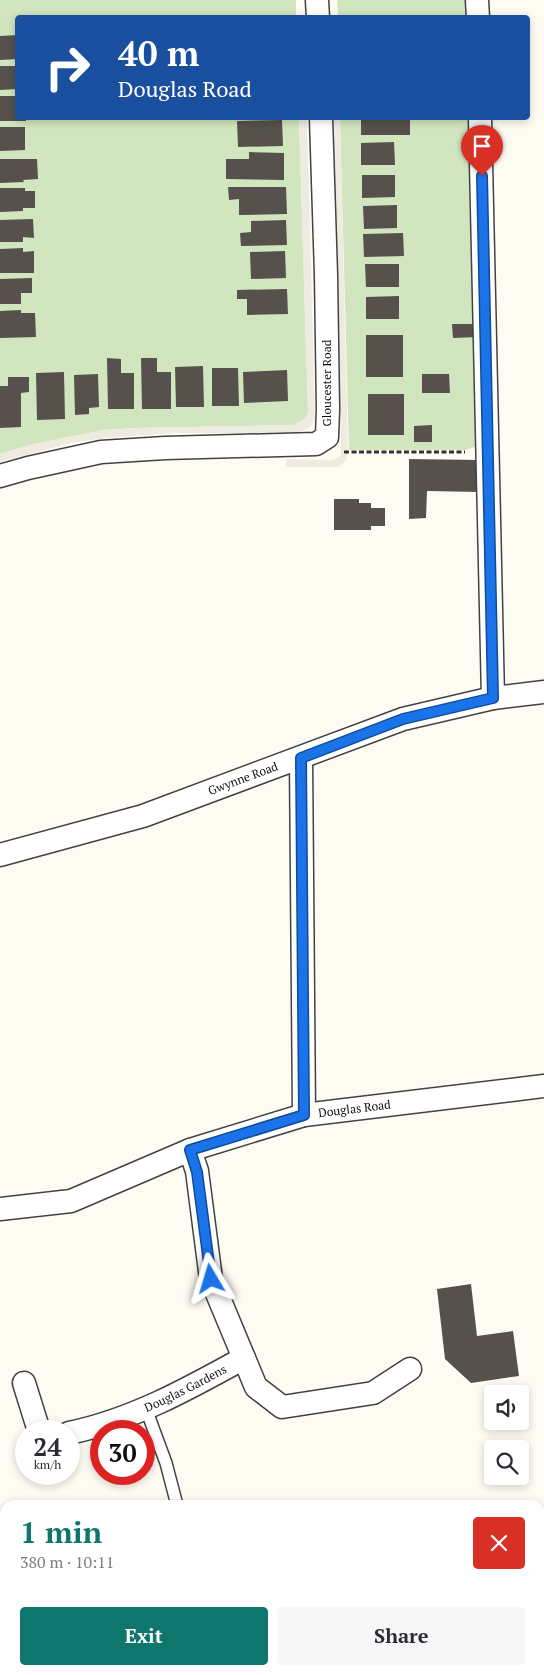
<!DOCTYPE html>
<meta charset="utf-8">
<style>
body{margin:0;font-family:"PT Serif",serif;background:#f7f7f7;color:#2b2b33;height:100vh;display:flex;flex-direction:column;font-size:19px;white-space:nowrap}
*{box-sizing:border-box;margin:0}
p{font-size:16px;color:#7c7c81}
.icon{flex:none;width:28px;height:28px;fill:none;stroke:currentColor;stroke-width:2;stroke-linecap:round;stroke-linejoin:round}
.map{position:relative;flex:1;overflow:hidden}
.drawer{position:absolute;left:0px;top:1500px;width:545px;height:175px;display:flex;flex-direction:column;background:#fff;border-radius:15px 15px 0 0;box-shadow:0 2px 8px #0003}
.drawer>*{flex:none}
.banner{position:absolute;left:15px;top:15px;width:515px;height:105px;border-radius:5px;box-shadow:0 2px 8px #0003;background:#1a4fa0;color:#fff;overflow:hidden}
.controls{position:absolute;left:484px;top:1385px;display:grid;gap:10px}
.controls a{display:grid;place-items:center;width:45px;height:45px;border-radius:5px;background:#fff;box-shadow:0 2px 8px #0003;font-size:25px}
.speed{position:absolute;left:15px;top:1420px;display:flex;gap:10px;font-size:25px;font-weight:700;text-align:center}
.speed>*{display:grid;place-content:center;width:65px;height:65px;border-radius:50%;background:#fff;box-shadow:0 2px 8px #0003;line-height:1}
.speed small{font-size:12px;font-weight:400}
.speed .limit{border:8px solid #d22;background:#fff;color:#111}
.pin{position:absolute;display:grid;place-items:center;width:42px;height:42px;color:#fff;margin:-51px -21px;border-radius:50% 50% 50% 0;rotate:-45deg;box-shadow:0 0 5px #0007}
.pin .icon{rotate:45deg}
.me{position:absolute;width:55px;margin:-28px;rotate:353deg;stroke-linejoin:round;filter:drop-shadow(0 0 4px #0008)}
.turn{display:flex;align-items:center;gap:18px;height:105px;padding:0 20px;font-size:22px}
.turn .icon{width:65px;height:65px;stroke-width:2.5}
.turn b{display:block;font-size:35px;line-height:42px}
.round{display:grid;place-items:center;flex:none;width:52px;height:52px;border-radius:5px;background:#f7f7f7}
.headline{display:flex;align-items:center;justify-content:space-between;height:85px;padding:0 20px}
h1{font-size:30px;font-weight:800;line-height:38px;color:#0f766e}
.button{display:flex;gap:10px;margin-top:auto;padding:10px 20px}
.button a{flex:1;height:58px;border-radius:5px;background:#0f766e;color:#fff;font-size:20px;font-weight:800;line-height:58px;text-align:center}
.button a+a{background:#f7f7f7;color:#2b2b33}
.map>svg:first-child{display:block}
.green{fill:#d1e5be}
.plaza{fill:#eeebe1}
.building{fill:#56514c}
.lines{fill:none;stroke-linecap:round;stroke-linejoin:round}
.service-casing{stroke:#424242;stroke-width:14}
.minor-casing{stroke:#424242;stroke-width:25}
.secondary-casing{stroke:#313131;stroke-width:30}
.path{stroke:#313131;stroke-width:3;stroke-dasharray:5 2.5;stroke-linecap:butt}
.service{stroke:#fff;stroke-width:11}
.minor{stroke:#fff;stroke-width:22}
.secondary{stroke:#f7f2b4;stroke-width:28}
.route-casing{stroke:#114b97;stroke-width:12}
.route{stroke:#1a73e8;stroke-width:9}
.labels{text-anchor:middle;stroke-width:5;stroke-linejoin:round;paint-order:stroke}
.street-label{font-size:12px;fill:#0f0f0f;stroke:#fff}
</style>
<div class="map">
<svg width="544" height="1675" viewBox="0 0 544 1675">
<rect width="100%" height="100%" fill="#fefcf2"/>
<path class="green" d="M0,0H296V17L18,18V118H299L308,413C305,420 301,422 294,425L136,428L104,430L34,444L0,454Z
M337,0H470L471,17H338Z
M340,118H473L480,442L475,447L465,450H349Z"/>
<path class="plaza" d="M299,118H307L315,418L313,424L307,429L294,433H174L105,438L71,443L0,462V454L34,444L104,430L136,428L294,425L305,418L308,412Z
M333,118H340L348,452L346,461L338,467H286V459L333,460L341,456V451Z"/>
<path class="building" d="M18,35V59L0,60V36Z
M0,66H18V89L0,90Z
M0,96H18V118H26V121H0Z
M361,118H410V135H361Z
M282,120L283,146L238,147L237,121Z
M0,127H25V150L0,151Z
M394,142L395,165H361V143Z
M249,152L284,153V180L226,179V159H249Z
M0,159H37L38,179L23,180L24,182L0,183Z
M362,175H395V197L362,198Z
M228,187H286L287,214L239,215V199L229,200Z
M0,188H25V191H35V208H23V211L0,212Z
M397,205V228L364,229L363,206Z
M33,219L34,238L23,237V242H0V220Z
M286,220L287,245L241,246L240,233L251,232V221Z
M403,233L404,256L364,257L363,234Z
M23,248V252L34,251V273H0V249Z
M285,251L286,278L251,279L250,252Z
M365,264H399V287H366Z
M32,278V293H21V304H0V279Z
M287,289L288,314L247,315V299H237V290Z
M399,296V319H366V297Z
M21,310V313H35L36,337L0,338V311Z
M452,324H477L478,337L453,338Z
M366,335H403V377H366Z
M107,358L121,359V373H134V409H108Z
M141,358H157V372H171V409H142Z
M203,366L204,407H176L175,367Z
M212,368H238L239,406H212Z
M287,370L288,401L244,403L243,372Z
M64,372L65,419L37,420L36,373Z
M98,374L99,407L89,408V414L75,415L74,375Z
M422,374H449L450,393H422Z
M8,377H29V392L21,393V427L0,428V386H8Z
M368,394H404V435H368Z
M432,425V442H414V426Z
M409,459L479,460V492L427,491L426,518L409,519Z
M334,499H359V503H371V508H385V526H371V530H334Z
M471,1284L477,1336L513,1331L519,1376L471,1383L445,1359L437,1289Z
M5,1615V1651L0,1653V1617Z
M247,1670H292L294,1675H248Z
M307,1670H376L377,1675H309Z"/>
<g class="lines">
<defs>
<path id="service" d="M149,1417L166,1463L177,1505"/>
<g id="minor">
<path d="M317,0L318,18"/>
<path d="M477,0L478,18"/>
<path d="M480,118L493,698"/>
<path d="M0,476L28,468L101,452L165,448L316,444L327,437L328,409L326,275L321,118"/>
<path d="M301,758L304,1115"/>
<path id="s1" d="M0,855L143,816L403,719L493,698L544,692"/>
<path d="M190,1150L197,1171L211,1279L256,1387L282,1407L373,1393L410,1369"/>
<path id="s2" d="M0,1209L71,1201L190,1150L304,1115L544,1086"/>
<path d="M24,1383L39,1431"/>
<path id="s3" d="M69,1433C132,1420 188,1389 244,1358"/>
</g>
<path id="secondary" d="M540,1532L544,1531
M38,1675L53,1670"/>
</defs>
<use href="#service" class="service-casing"/>
<use href="#minor" class="minor-casing"/>
<use href="#secondary" class="secondary-casing"/>
<path class="path" d="M344,452H465"/>
<use href="#service" class="service"/>
<use href="#minor" class="minor"/>
<use href="#secondary" class="secondary"/>
</g>
<g class="lines">
<defs>
<path id="route" d="M211,1279L197,1172L190,1150L304,1115L301,758L403,719L493,698L482,176"/>
</defs>
<use href="#route" class="route-casing"/>
<use href="#route" class="route"/>
</g>
<g class="labels">
<g class="street-label">
<text transform="translate(327 383) rotate(-90)" y="4">Gloucester Road</text>
<text dy="4" stroke="none"><textPath href="#s1" startOffset="255">Gwynne Road</textPath></text>
<text dy="4" stroke="none"><textPath href="#s2" startOffset="371">Douglas Road</textPath></text>
<text dy="4" stroke="none"><textPath href="#s3" startOffset="125">Douglas Gardens</textPath></text>
</g>
</g>
</svg>
<div class="controls">
<a><svg class="icon" aria-label="sound" viewBox="0 0 24 24"><path d="M4 9h4l5-4v14l-5-4H4zM17 9q2 3 0 6"/></svg></a>
<a><svg class="icon" aria-label="search" viewBox="0 0 24 24"><circle cx="10" cy="10" r="6"/><path d="M15 15l6 6"/></svg></a>
</div>
<div class="speed"><div>24<small>km/h</small></div><div class="limit">30</div></div>
<div class="pin" style="left:482px;top:176px;background:#d93025"><svg class="icon" aria-label="arrive" viewBox="0 0 24 24"><path d="M6 21V4h12l-3 4 3 4H6"/></svg></div>
<svg class="me" style="left:211px;top:1279px" viewBox="-20 -20 40 40"><path d="M0-17L14 15 0 8-14 15z" fill="#1a73e8" stroke="#fff" stroke-width="4"/></svg>
<div class="banner">
<div class="turn"><svg class="icon" aria-label="right" viewBox="0 0 24 24"><path d="M7 20v-9h11M14 6l5 5-5 5"/></svg><div><b>40 m</b>Douglas Road</div></div>
</div>
<section class="drawer">
<div class="headline"><div><h1>1 min</h1><p>380 m · 10:11</p></div><a class="round" style="background:#d93025;color:#fff"><svg class="icon" aria-label="close" viewBox="0 0 24 24"><path d="M6 6l12 12M18 6L6 18"/></svg></a></div>
<div class="button"><a>Exit</a><a>Share</a></div>
</section>
</div>
